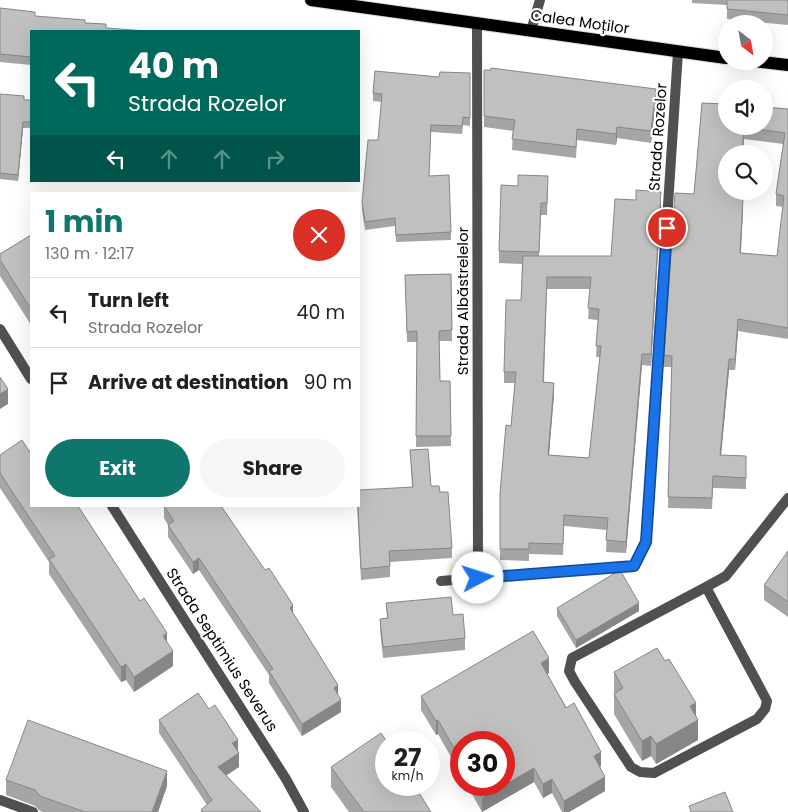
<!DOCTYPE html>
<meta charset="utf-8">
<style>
body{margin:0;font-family:Poppins,sans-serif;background:#f6f6f6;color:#202124;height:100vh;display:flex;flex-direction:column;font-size:19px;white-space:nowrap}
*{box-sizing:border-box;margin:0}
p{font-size:16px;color:#757577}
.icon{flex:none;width:28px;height:28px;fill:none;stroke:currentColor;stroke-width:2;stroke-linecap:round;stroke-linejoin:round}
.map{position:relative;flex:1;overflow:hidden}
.sheet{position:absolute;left:30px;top:192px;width:330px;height:315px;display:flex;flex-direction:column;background:#fff;border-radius:0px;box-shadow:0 5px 20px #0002}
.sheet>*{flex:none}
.guide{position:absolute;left:30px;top:30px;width:330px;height:152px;border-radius:0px;box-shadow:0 5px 20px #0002;background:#00695c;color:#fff;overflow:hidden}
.needle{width:32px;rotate:149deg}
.tools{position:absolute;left:718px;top:15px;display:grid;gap:10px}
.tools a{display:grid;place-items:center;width:55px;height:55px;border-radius:50%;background:#fff;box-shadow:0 5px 20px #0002;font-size:25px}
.speed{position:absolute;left:375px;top:731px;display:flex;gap:10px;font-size:25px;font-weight:700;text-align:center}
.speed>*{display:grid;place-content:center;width:65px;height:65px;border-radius:50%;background:#fff;box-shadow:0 5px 20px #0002;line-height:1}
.speed small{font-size:12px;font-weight:400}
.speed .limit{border:8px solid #d22;background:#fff;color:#111}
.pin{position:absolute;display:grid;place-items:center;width:42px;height:42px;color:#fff;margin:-21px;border:2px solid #fff;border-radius:50%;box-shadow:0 1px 5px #0007}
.me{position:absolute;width:55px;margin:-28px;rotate:85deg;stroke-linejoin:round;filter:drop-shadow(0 0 4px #0008)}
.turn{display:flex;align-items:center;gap:18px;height:105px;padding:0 15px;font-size:22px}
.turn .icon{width:65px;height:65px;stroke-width:2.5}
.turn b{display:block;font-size:35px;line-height:42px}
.lanes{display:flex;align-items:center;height:48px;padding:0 15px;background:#0003;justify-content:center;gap:25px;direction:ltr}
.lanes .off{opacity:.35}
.round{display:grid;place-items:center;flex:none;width:52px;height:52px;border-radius:26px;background:#f6f6f6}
.head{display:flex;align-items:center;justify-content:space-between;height:85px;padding:0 15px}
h1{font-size:30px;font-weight:700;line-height:38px;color:#0f766e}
.cta{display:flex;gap:10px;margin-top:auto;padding:10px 15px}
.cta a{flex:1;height:58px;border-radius:30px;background:#0f766e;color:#fff;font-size:20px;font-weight:700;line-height:58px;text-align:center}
.cta a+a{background:#f6f6f6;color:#202124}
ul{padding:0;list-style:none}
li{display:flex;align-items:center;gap:15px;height:70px;padding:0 15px;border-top:1px solid #e0e0e0}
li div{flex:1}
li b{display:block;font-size:19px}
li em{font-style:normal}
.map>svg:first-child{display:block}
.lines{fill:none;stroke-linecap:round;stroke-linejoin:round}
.primary-casing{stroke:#dbdbdb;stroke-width:14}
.minor{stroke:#505050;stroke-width:10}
.primary{stroke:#000;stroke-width:12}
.wall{fill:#a5a5a5;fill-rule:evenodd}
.shaded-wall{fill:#868686}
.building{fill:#c0c0c0;stroke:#868686;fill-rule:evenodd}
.route-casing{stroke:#114b97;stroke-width:12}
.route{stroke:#1a73e8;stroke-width:9}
.labels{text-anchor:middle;stroke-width:4.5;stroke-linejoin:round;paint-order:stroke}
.street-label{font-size:15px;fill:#000;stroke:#fff}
</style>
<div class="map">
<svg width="788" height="812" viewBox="0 0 788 812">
<rect width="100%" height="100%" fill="#fff"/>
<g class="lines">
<defs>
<path id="primary" d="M311,0L726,58
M754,61L788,65"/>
</defs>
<use href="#primary" class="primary-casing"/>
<path class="minor" d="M477,23L478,578
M531,31L540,0
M0,329L31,379
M112,506L286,779L304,812
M441,581L634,566L646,542L678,52
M706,587L767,701L765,709L757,719L654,773L640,772L631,767L575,682L569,671L572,658L706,587L726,576L788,498
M0,800L33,812"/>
<use href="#primary" class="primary"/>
</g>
<path class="wall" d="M692,0H788V25L727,19V5L692,3Z
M0,8L31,31V65L0,62Z
M484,70L656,101L651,143L617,138L616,145L577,140L576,158L512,150L513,131L484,127Z
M470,73V126L463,125L462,134L431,132L429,176L451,232V240L396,242L395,226L365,230L362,210V202L378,140L382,102L373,101V93L439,77Z
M0,94L24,100H31V128H23L18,181L0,179Z
M702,103L788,109V351V339L738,331L735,370H729L721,455L746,467V489L713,488L712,509L668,508L672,367H664V355L694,194ZM744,139L783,144L776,194V206L783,207L777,256L741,253L743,209L739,197V191H726V154H743Z
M518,186L548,188L547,215H541L539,256H611L661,203L651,366L642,365L626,553L606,552L607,530L564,526L563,555L529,554V561L500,560V493L511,426L515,383H504V372L521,300L522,264L499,263V251ZM547,289H590L588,319L598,320L596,357H600L589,458L549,455L554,394L544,382Z
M31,235V325L0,276V254Z
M451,274L452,341H439L440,381H450L451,446L416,447L417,342H407L405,275Z
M410,450L431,486L440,492L452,548V558L390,562V577L361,580L357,506L412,487Z
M31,454L167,642L173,666L134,692L126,680L121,682L49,574V562L0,488V455Z
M164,506L293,614L338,695L341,712L302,736L269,683V675L199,570L193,574L168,537V525L164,518Z
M788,551V617L764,600V585Z
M386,603L453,615L465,638V650L383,658L380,630V619L387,618Z
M557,608L639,611L576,648L557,616Z
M614,672L696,715L698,740L656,764L651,756L642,761L614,714Z
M549,673L547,674L601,766L600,767L605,791L569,812H562L552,793L543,798L534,782L482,812L467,785H504L461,742V775L438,734L436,735L421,710V696Z
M159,720L238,752L239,767L226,775L261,812H201V810L207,805L159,733Z
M331,767L431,812H349L331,787Z
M6,780L167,786L158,812H43L40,811L35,806L6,795Z"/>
<path class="shaded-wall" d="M656,89V101L651,143V131Z
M23,122V128L18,181V175Z
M617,127V138L616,145V134Z
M744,127L743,154H742Z
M661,192V203L651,366V354Z
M743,198V209L740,264V253Z
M738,319V331L735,370V359Z
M642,354V365L626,553V542Z
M729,359V370L720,466V455Z
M554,383V394L548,466V455Z
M8,389V404L0,409V394Z
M199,558V570L193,574V562Z
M639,603V611L576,648V640Z
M293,605V617L290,608Z
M167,633V648L163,636Z
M173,651V666L134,692V677Z
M549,658V673L541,677V663Z
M126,664V680L121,682V667Z
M338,685V697L334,688Z
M341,700V712L302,736V724Z
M696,703V721L698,720V740L656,764V744L690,706Z
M438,720V734L436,735V721Z
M651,736V756L642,761V741Z
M238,740V753L232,743Z
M601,752V766L594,771V756Z
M239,753V767L218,781V767Z
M534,768V782L482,812V798Z
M167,771V786L158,812H152Z
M605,777V791L569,812H564V801Z
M552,779V793L543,798V784Z"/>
<path class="building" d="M727,0H788V15L727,9Z
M0,8L35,12V16L85,20V23L106,24V28L146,31H31V57L0,54Z
M491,68L656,89L651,131L617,127L616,134L577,129L576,147L512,139L515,120L484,116V70H491Z
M375,71L439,77L440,72L470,73V118L463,117L462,126L431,125L429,176L449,175L451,232L396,235L395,218L365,222L362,202L368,140H378L382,94L373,93Z
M0,94L24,96V100H31V122H23L18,175L0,173Z
M702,103L726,104V126H764V107L788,109V328L738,319L735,359H729L720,455L746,456V478L713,476L712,498L668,497L672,356L664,355L675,193L694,194ZM744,127L785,133L776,194L784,196L777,256L740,253L743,198L738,197V191H726V154H742Z
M518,175L548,176L547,203H541L539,252L499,251L501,185L518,186Z
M636,190L661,192L651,354H642L626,542L606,540L608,518L564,515L563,544L529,543V549H500V493L506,425L511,426L516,372H504L506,300H521L523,256H611L615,199L636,200ZM547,277H591L588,308L599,309L596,346H601L589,458L548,455L554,383L543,382Z
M31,235V309L0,260V254Z
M451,274L452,330L439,331L440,381H450L451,436H416L417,331L407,332L405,275Z
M0,377L8,389L0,394Z
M22,440L31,454V506H78L140,601L144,598L167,633L163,636L173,651L134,677L126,664L121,667L49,559L55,556L0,473V455Z
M428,449L431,486H439L440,492H448L452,548L389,551L390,566L361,569L358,506H359V490L413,487L410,450Z
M164,506H221L265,570L269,568L293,605L290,608L338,685L334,688L341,700L302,724L269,671L273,669L199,558L193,562L168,525L174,521Z
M788,551V602L764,585Z
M620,570L639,603L576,640L557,608Z
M451,597L453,615L463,614L465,638L383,647L380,619L388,618L386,603Z
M533,631L549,658L541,663L566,708L574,703L601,752L594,756L605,777L564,801L552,779L543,784L534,768L482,798L475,785H504V742H461V760L438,720L436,721L421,696Z
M657,648L665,661L669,659L696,703L690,706L698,720L656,744L651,736L642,741L614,694L623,688L614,672Z
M198,693L209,709L215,705L238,740L232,743L239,753L218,767L261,812H203L201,810L212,800L159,720Z
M28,720L167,771L152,812H85L40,796L35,790L6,780Z
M381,733L387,742L386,785H414L431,812H364L331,767Z
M725,792L733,812H691L689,806Z"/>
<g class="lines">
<defs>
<path id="route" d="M478,578L634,566L646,542L667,228"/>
</defs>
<use href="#route" class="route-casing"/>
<use href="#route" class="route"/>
</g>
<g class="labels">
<g class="street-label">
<text transform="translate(580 22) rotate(8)" y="5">Calea Moților</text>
<text transform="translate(658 137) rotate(-86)" y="5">Strada Rozelor</text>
<text transform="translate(463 301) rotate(-90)" y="5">Strada Albăstrelelor</text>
<text transform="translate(222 650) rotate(57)" y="5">Strada Septimius Severus</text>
</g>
</g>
</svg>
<div class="tools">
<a><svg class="needle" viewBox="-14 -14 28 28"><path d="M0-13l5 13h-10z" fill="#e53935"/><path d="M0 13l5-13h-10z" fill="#757577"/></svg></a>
<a><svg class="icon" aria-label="sound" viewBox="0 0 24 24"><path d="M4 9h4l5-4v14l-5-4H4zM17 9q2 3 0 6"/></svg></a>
<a><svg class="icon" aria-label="search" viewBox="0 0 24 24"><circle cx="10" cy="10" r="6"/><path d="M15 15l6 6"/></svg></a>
</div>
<div class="speed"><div>27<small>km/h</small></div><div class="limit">30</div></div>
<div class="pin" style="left:667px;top:228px;background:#d93025"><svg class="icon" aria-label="arrive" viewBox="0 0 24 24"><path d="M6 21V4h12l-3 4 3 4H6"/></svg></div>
<svg class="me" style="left:478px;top:578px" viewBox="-20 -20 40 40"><circle r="19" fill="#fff"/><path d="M0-13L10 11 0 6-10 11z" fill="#1a73e8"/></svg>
<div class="guide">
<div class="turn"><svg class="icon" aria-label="left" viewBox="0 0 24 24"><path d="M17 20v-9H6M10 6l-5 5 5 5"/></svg><div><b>40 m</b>Strada Rozelor</div></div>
<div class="lanes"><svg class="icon" aria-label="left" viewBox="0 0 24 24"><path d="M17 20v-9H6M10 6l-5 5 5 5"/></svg><svg class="icon off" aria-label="ahead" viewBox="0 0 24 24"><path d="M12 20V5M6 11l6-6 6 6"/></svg><svg class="icon off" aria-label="ahead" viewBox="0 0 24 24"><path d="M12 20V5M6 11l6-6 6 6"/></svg><svg class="icon off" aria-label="right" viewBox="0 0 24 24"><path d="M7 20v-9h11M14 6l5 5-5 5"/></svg></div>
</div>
<section class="sheet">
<div class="head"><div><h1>1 min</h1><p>130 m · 12:17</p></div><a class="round" style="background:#d93025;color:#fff"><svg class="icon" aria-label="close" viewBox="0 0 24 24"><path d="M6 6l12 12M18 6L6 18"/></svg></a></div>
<ul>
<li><svg class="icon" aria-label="left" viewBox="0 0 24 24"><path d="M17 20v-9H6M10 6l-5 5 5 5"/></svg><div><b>Turn left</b><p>Strada Rozelor</p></div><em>40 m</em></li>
<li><svg class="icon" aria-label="arrive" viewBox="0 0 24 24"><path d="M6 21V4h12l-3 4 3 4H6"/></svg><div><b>Arrive at destination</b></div><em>90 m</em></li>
</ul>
<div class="cta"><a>Exit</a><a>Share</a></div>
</section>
</div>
